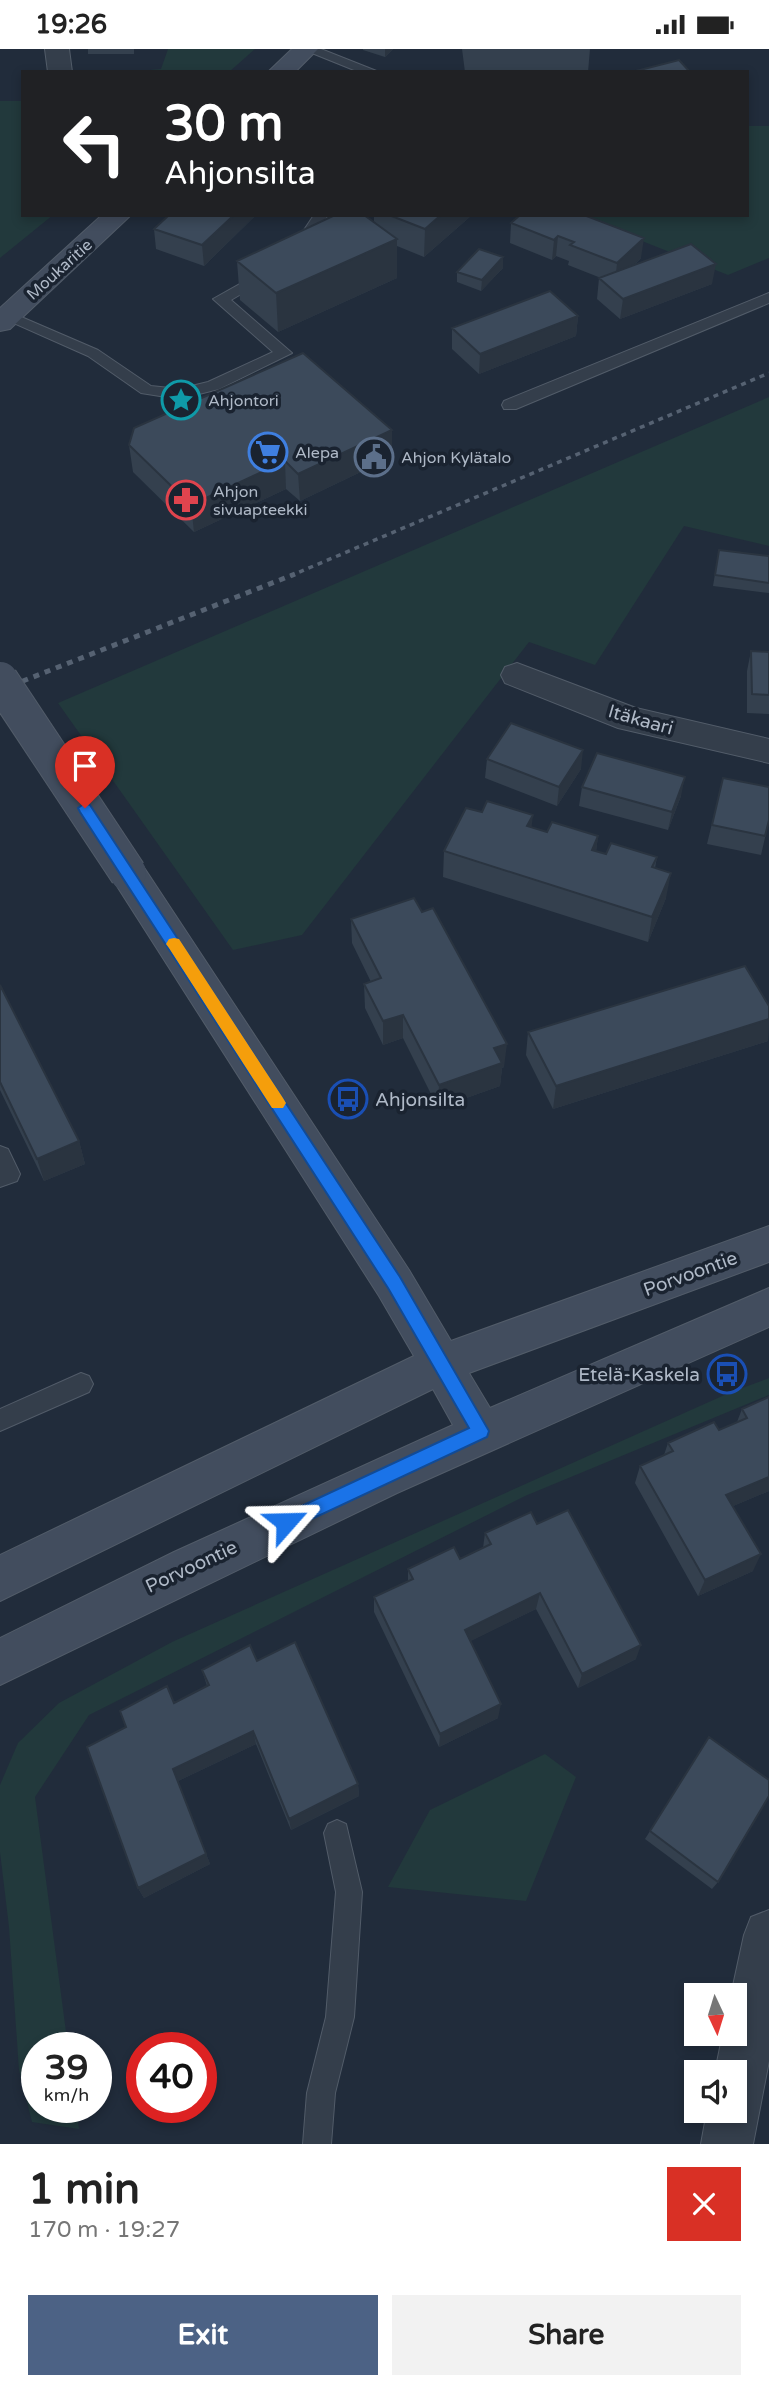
<!DOCTYPE html>
<meta charset="utf-8">
<style>
body{margin:0;font-family:"Varela Round",sans-serif;background:#f2f2f2;color:#222;height:100vh;display:flex;flex-direction:column;font-size:26px;white-space:nowrap}
*{box-sizing:border-box;margin:0}
p{font-size:23px;color:#767676}
.icon{flex:none;width:38px;height:38px;fill:none;stroke:currentColor;stroke-width:2;stroke-linecap:round;stroke-linejoin:round}
.map{position:relative;height:2095px;overflow:hidden}
.sheet{display:flex;flex-direction:column;background:#fff;flex:1}
.sheet>*{flex:none}
.hud{position:absolute;left:21px;top:21px;width:728px;height:147px;border-radius:0px;box-shadow:0 4px 10px #0003;background:#202124;color:#fff;overflow:hidden}
.needle{width:46px;rotate:176deg}
.controls{position:absolute;left:684px;top:1934px;display:grid;gap:14px}
.controls a{display:grid;place-items:center;width:63px;height:63px;border-radius:0px;background:#fff;box-shadow:0 4px 10px #0003;font-size:35px}
.speed{position:absolute;left:21px;top:1983px;display:flex;gap:14px;font-size:35px;font-weight:700;text-align:center}
.speed>*{display:grid;place-content:center;width:91px;height:91px;border-radius:50%;background:#fff;box-shadow:0 4px 10px #0003;line-height:1}
.speed small{font-size:18px;font-weight:400}
.speed .limit{border:10px solid #d22;background:#fff;color:#111}
.pin{position:absolute;display:grid;place-items:center;width:60px;height:60px;color:#fff;margin:-72px -30px;border-radius:50% 50% 50% 0;rotate:-45deg;box-shadow:0 0 7px #0007}
.pin .icon{rotate:45deg}
.me{position:absolute;width:77px;margin:-38px;rotate:65deg;stroke-linejoin:round;filter:drop-shadow(0 0 5px #0008)}
.turn{display:flex;align-items:center;gap:24px;height:147px;padding:0 28px;font-size:32px}
.turn .icon{width:91px;height:91px;stroke-width:2.5}
.turn b{display:block;font-size:49px;line-height:60px}
.round{display:grid;place-items:center;flex:none;width:74px;height:74px;border-radius:0px;background:#f2f2f2}
.summary{display:flex;align-items:center;justify-content:space-between;height:119px;padding:0 28px}
h1{font-size:42px;font-weight:700;line-height:52px}
.action{display:flex;gap:14px;margin-top:auto;padding:14px 28px}
.action a{flex:1;height:80px;border-radius:0px;background:#4c6285;color:#fff;font-size:28px;font-weight:700;line-height:80px;text-align:center}
.action a+a{background:#f2f2f2;color:#222}
.status{display:flex;justify-content:space-between;align-items:center;height:49px;padding:0 35px;background:#fff;direction:ltr}
.status svg{height:19px;fill:currentColor}
.map>svg:first-child{display:block}
.green{fill:#22393c}
.lines{fill:none;stroke-linecap:round;stroke-linejoin:round}
.lane-casing{stroke:#525c69;stroke-width:2}
.street-casing{stroke:#525c69;stroke-width:2}
.secondary-casing{stroke:#525c69;stroke-width:2}
.lane{fill:#343e4b;fill-rule:evenodd}
.street{fill:#343e4b;fill-rule:evenodd}
.secondary{fill:#424d5e;fill-rule:evenodd}
.rail-far1{stroke:#566272;stroke-width:3.5;stroke-dasharray:5 5;stroke-linecap:butt}
.rail{stroke:#566272;stroke-width:5;stroke-dasharray:6 6;stroke-linecap:butt}
.secondary-bridge-casing{stroke:#525c69;stroke-width:38;stroke-linecap:butt}
.secondary-bridge{stroke:#424d5e;stroke-width:36}
.wall{fill:#34404e}
.shaded-wall{fill:#2a3440}
.building{fill:#3c4a5b;stroke:#2a3440;stroke-width:2}
.route{fill:#1a73e8;stroke:#114b97;stroke-width:2}
.slow{fill:#f59e0b}
.labels{text-anchor:middle;stroke-width:7;stroke-linejoin:round;paint-order:stroke}
.far-street-label{font-size:16px;fill:#afb9c7;stroke:#1a2330}
.far-poi-label{font-size:16px;fill:#afb9c7;stroke:#1a2330;text-anchor:start}
.street-label{font-size:19px;fill:#afb9c7;stroke:#1a2330}
.poi-label{font-size:19px;fill:#afb9c7;stroke:#1a2330;text-anchor:start}
</style>
<div class="status"><b>19:26</b><svg viewBox="0 0 49 12"><path d="M0 12V9h3v3zM5 12V6h3v6zM10 12V3h3v9zM15 12V0h3v12zM26 1h20v11H26zM47 4h2v5h-2z"/></svg></div>
<div class="map">
<svg width="769" height="2095" viewBox="0 0 769 2095">
<rect width="100%" height="100%" fill="#212c3b"/>
<path class="green" d="M168,0H255L229,23H128L161,20Z
M0,52H23V166H53L0,209Z
M747,77H769V209L728,226L576,166H747Z
M769,348V497L684,477L595,616L529,593L302,886L233,901L58,654Z
M769,1329V1346L525,1447L89,1666L35,1748L68,1998H37V2058H76L79,2080L32,2073L19,2021L9,1878L0,1803V1736L18,1694L59,1654L172,1593L729,1344Z
M545,1705L576,1728L526,1852L388,1838L430,1761Z"/>
<g class="lines">
<defs>
<path id="lane" d="M302,0H321L379,23H359Z
M314,166H328L304,202H294L292,199Z
M263,222L270,226L268,229L231,251L292,304L219,340L179,350L141,344L88,307L0,268L2,264H12L98,301L151,337L179,340L208,333L273,303L213,250Z
M769,244V254L516,360H504L502,356L504,352Z
M0,1097L8,1100L20,1125L17,1132L0,1138Z
M81,1324L89,1327L93,1335L89,1343L0,1382V1360Z
M337,1771L346,1775L362,1843L354,1968L335,2044L331,2095H303L307,2044L326,1968L336,1843L324,1784L328,1775Z"/>
<path id="street" d="M45,0H69L72,23H48Z
M517,614L636,659L769,690V714L618,679L505,634L501,626L505,618Z
M769,1861V2012L753,2095H701L707,2062H735V2023H715L723,1984H735V1946H731L744,1886L751,1868Z"/>
<path id="secondary" d="M292,0H318L295,23H268Z
M102,166H131L10,280L0,282V259Z
M128,810L141,814L409,1221L451,1292L769,1177V1213L469,1324L490,1359L769,1239V1278L397,1444L0,1636V1589L174,1503L453,1376L433,1340L0,1552V1506L414,1307L379,1247L115,834L110,824L115,814Z"/>
</defs>
<use href="#lane" class="lane-casing"/>
<use href="#street" class="street-casing"/>
<use href="#secondary" class="secondary-casing"/>
<use href="#lane" class="lane"/>
<use href="#street" class="street"/>
<use href="#secondary" class="secondary"/>
<path class="rail-far1" d="M290,527L769,324"/>
<path class="rail" d="M0,641L295,525"/>
<defs>
<path id="secondary-bridge" d="M0,631L128,824"/>
</defs>
<use href="#secondary-bridge" class="secondary-bridge-casing"/>
<use href="#secondary-bridge" class="secondary-bridge"/>
</g>
<path class="wall" d="M88,0H134V5H88Z
M363,0H393L385,8L363,1Z
M462,0H590L588,23H465Z
M169,166H256L204,217L156,200L154,180Z
M374,166H472L424,208L397,197V229L278,283L240,251L237,212L374,173Z
M511,174L641,209L634,216L712,235L620,270L597,250L599,229H601L568,216L569,212L556,207L552,211L510,194Z
M503,208V219L481,242L457,233V223Z
M578,267L576,287L479,325L452,300V279Z
M392,381V408L300,452L286,440L194,483L133,423L129,396Z
M719,501L769,507V544L713,537Z
M751,602L769,603V665L747,664V622Z
M487,710L581,720L557,757L485,729Z
M723,729L769,771L761,806L707,795Z
M582,738L681,747L668,781L579,757Z
M532,779L547,783L598,787L596,802L606,805L657,808L655,819L666,849L648,893L443,828L444,802Z
M351,870L504,1018L502,1019L500,1037L438,1059L403,989L383,996L365,959L364,935L371,933L352,894Z
M0,936L79,1092L85,1115L44,1132L0,1041Z
M769,957L768,992L553,1060L526,1006L528,983Z
M769,1348V1442L733,1457L753,1522L698,1547L635,1434L640,1417L664,1406L668,1394L719,1381L737,1373L742,1360Z
M537,1475L636,1610L578,1639L536,1560L470,1592L498,1669L439,1698L374,1563V1548L408,1533V1520L460,1510L483,1499L485,1484Z
M257,1612L358,1735L359,1747L291,1781L256,1695L178,1732L210,1815L144,1849L138,1839L174,1654L207,1637L202,1621Z
M709,1688L718,1833L712,1840L645,1790Z"/>
<path class="shaded-wall" d="M385,0H393L385,8Z
M234,166H256L204,217L202,196Z
M441,166H472L424,208L425,180Z
M558,187L556,207L552,211L554,191Z
M644,189L641,209L615,234L617,214Z
M397,190V229L278,283L276,244Z
M503,208V219L481,242L482,231Z
M716,215L712,235L620,270L623,250Z
M578,267L576,287L479,325L480,305Z
M392,381V408L300,452L298,425Z
M285,412L286,440L194,483L191,456Z
M583,701L581,720L557,757L559,738Z
M685,728L681,747L668,781L672,763Z
M533,766L530,791L527,777Z
M598,787L595,812L592,801Z
M671,824L666,849L648,893L652,868Z
M403,966V989L383,996V972Z
M769,970L768,992L553,1060L556,1037Z
M507,995L504,1018L502,1019L500,1037L438,1059L439,1036L494,999Z
M79,1092L85,1115L44,1132L37,1110Z
M769,1428V1442L719,1463L726,1446Z
M761,1505L753,1522L698,1547L705,1531Z
M540,1544L536,1560L463,1596L465,1581Z
M641,1596L636,1610L578,1639L582,1625Z
M501,1655L498,1669L439,1698L440,1685Z
M253,1682L256,1695L178,1732L210,1815L144,1849L138,1839L173,1720Z
M358,1735L359,1747L291,1781L289,1770Z"/>
<path class="building" d="M679,11L690,23H632Z
M169,166H234L202,196L154,180Z
M335,166H364L397,190L276,244L237,212Z
M389,166H441L425,180Z
M520,166H584L644,189L617,214L570,196L574,193L558,187L554,191L511,174Z
M691,195L716,215L623,250L599,229Z
M479,200L503,208L482,231L457,223Z
M550,242L578,267L480,305L452,279Z
M303,304L392,381L298,425L285,412L191,456L129,396L134,379Z
M719,501L769,507V534L715,526Z
M751,602L769,603V646L752,645Z
M511,674L583,701L559,738L487,710Z
M597,704L685,728L672,763L582,738Z
M723,729L769,738V771L765,787L712,776Z
M487,752L533,766L527,777L547,783L552,773L598,787L592,801L606,805L611,794L657,808L652,818L671,824L652,868L444,802L466,759L482,763Z
M414,849L422,863L433,859L507,995L494,999L502,1014L439,1036L403,966L383,972L364,935L381,929L351,870Z
M745,917L769,957V970L556,1037L528,983Z
M0,936L79,1092L37,1110L0,1033Z
M769,1348V1428L726,1446L761,1505L705,1531L640,1417L673,1402L668,1394L714,1373L719,1381L747,1369L742,1360Z
M568,1461L641,1596L582,1625L540,1544L465,1581L501,1655L440,1685L374,1548L413,1530L408,1520L454,1498L460,1510L491,1495L485,1484L531,1463L537,1475Z
M295,1593L358,1735L289,1770L253,1682L173,1720L206,1805L138,1839L87,1698L126,1678L120,1662L167,1637L174,1654L209,1636L202,1621L250,1596L257,1612Z
M709,1688L769,1731V1747L718,1833L650,1782Z"/>
<path class="route" d="M85,754L90,756L400,1228L489,1382L487,1388L286,1482L280,1479L277,1473L280,1467L469,1379L388,1239L80,763L78,759Z"/>
<path class="slow" d="M174,889L179,890L283,1049L286,1054L283,1059H272L169,899L166,895L169,890Z"/>
<defs>
<symbol id="sight-ring" viewBox="-11 -11 22 22"><circle r="9.5" fill="#1a2330" stroke="#0f9aa8" stroke-width="1.5"/><path d="M0-6L1.8-2.2L6-1.7L2.9 1.2L3.7 5.4L0 3.3L-3.7 5.4L-2.9 1.2L-6-1.7L-1.8-2.2Z" fill="#0f9aa8"/></symbol>
<symbol id="supermarket-ring" viewBox="-11 -11 22 22"><circle r="9.5" fill="#1a2330" stroke="#3f7fe0" stroke-width="1.5"/><path d="M-6-5.5h2.5l.6 2H6L4.5 2H-2.5L-4.4-4H-6ZM-1.5 3.2a1.3 1.3 0 1 0 .1 0ZM3 3.2a1.3 1.3 0 1 0 .1 0Z" fill="#3f7fe0"/></symbol>
<symbol id="civic-ring" viewBox="-11 -11 22 22"><circle r="9.5" fill="#1a2330" stroke="#5c6f8a" stroke-width="1.5"/><path d="M-.6-6.5H3V-4.5H.6V-3L4-1V1h2V6H-6V1h2V-1L-.6-3ZM-1.2 2.5V6h2.4V2.5Z" fill="#5c6f8a"/></symbol>
<symbol id="pharmacy-ring" viewBox="-11 -11 22 22"><circle r="9.5" fill="#1a2330" stroke="#e0444e" stroke-width="1.5"/><path d="M-2-6h4v4h4v4h-4v4h-4v-4h-4v-4h4Z" fill="#e0444e"/></symbol>
<symbol id="bus-ring" viewBox="-11 -11 22 22"><circle r="9.5" fill="#1a2330" stroke="#1a4fb4" stroke-width="1.5"/><path d="M-5-6H5V4H4V6H2V4H-2V6H-4V4H-5ZM-3.5-4V0h7V-4ZM-3.5 1.2v1.5H-2V1.2ZM2 1.2v1.5H3.5V1.2Z" fill="#1a4fb4"/></symbol>
</defs>
<g fill-rule="evenodd">
<use href="#sight-ring" x="159" y="329" width="44" height="44"/>
<use href="#supermarket-ring" x="246" y="381" width="44" height="44"/>
<use href="#civic-ring" x="352" y="386" width="44" height="44"/>
<use href="#pharmacy-ring" x="164" y="429" width="44" height="44"/>
<use href="#bus-ring" x="326" y="1028" width="44" height="44"/>
<use href="#bus-ring" x="705" y="1303" width="44" height="44"/>
</g>
<g class="labels">
<g class="far-street-label">
<text transform="translate(59 220) rotate(-42)" y="6">Moukaritie</text>
</g>
<g class="far-poi-label">
<text x="208" y="357">Ahjontori</text>
<text x="295" y="409">Alepa</text>
<text x="401" y="414">Ahjon Kylätalo</text>
<text x="213" y="448">Ahjon<tspan x="213" dy="18">sivuapteekki</tspan></text>
</g>
<g class="street-label">
<text transform="translate(641 670) rotate(16)" y="7">Itäkaari</text>
<text transform="translate(690 1224) rotate(-20)" y="7">Porvoontie</text>
<text transform="translate(191 1517) rotate(-25)" y="7">Porvoontie</text>
</g>
<g class="poi-label">
<text x="375" y="1057">Ahjonsilta</text>
<text x="700" y="1332" text-anchor="end">Etelä-Kaskela</text>
</g>
</g>
</svg>
<div class="controls">
<a><svg class="needle" viewBox="-14 -14 28 28"><path d="M0-13l5 13h-10z" fill="#e53935"/><path d="M0 13l5-13h-10z" fill="#767676"/></svg></a>
<a><svg class="icon" aria-label="sound" viewBox="0 0 24 24"><path d="M4 9h4l5-4v14l-5-4H4zM17 9q2 3 0 6"/></svg></a>
</div>
<div class="speed"><div>39<small>km/h</small></div><div class="limit">40</div></div>
<div class="pin" style="left:85px;top:759px;background:#d93025"><svg class="icon" aria-label="arrive" viewBox="0 0 24 24"><path d="M6 21V4h12l-3 4 3 4H6"/></svg></div>
<svg class="me" style="left:286px;top:1473px" viewBox="-20 -20 40 40"><path d="M0-17L14 15 0 8-14 15z" fill="#1a73e8" stroke="#fff" stroke-width="4"/></svg>
<div class="hud">
<div class="turn"><svg class="icon" aria-label="left" viewBox="0 0 24 24"><path d="M17 20v-9H6M10 6l-5 5 5 5"/></svg><div><b>30 m</b>Ahjonsilta</div></div>
</div>
</div>
<section class="sheet">
<div class="summary"><div><h1>1 min</h1><p>170 m · 19:27</p></div><a class="round" style="background:#d93025;color:#fff"><svg class="icon" aria-label="close" viewBox="0 0 24 24"><path d="M6 6l12 12M18 6L6 18"/></svg></a></div>
<div class="action"><a>Exit</a><a>Share</a></div>
</section>
